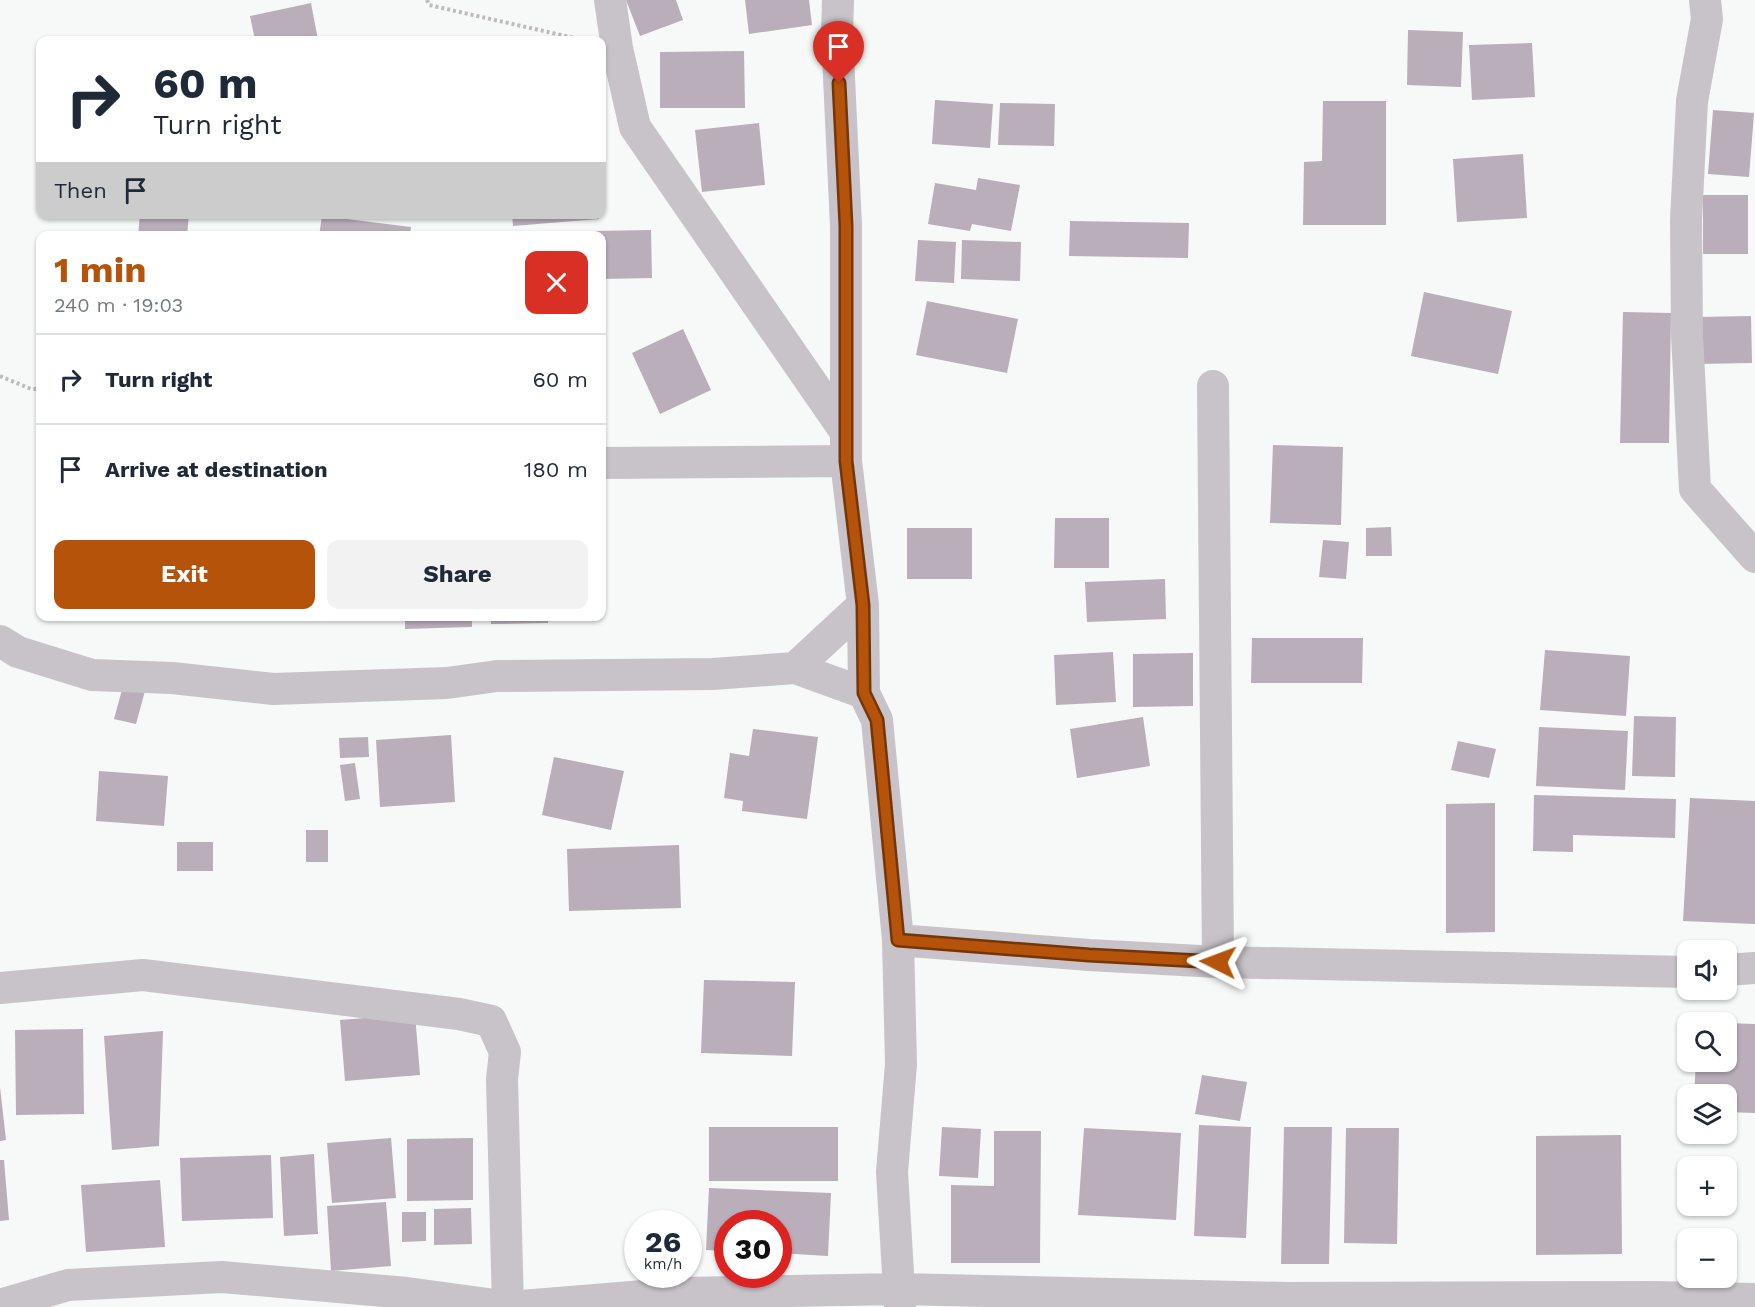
<!DOCTYPE html>
<meta charset="utf-8">
<style>
body{margin:0;font-family:"Work Sans",sans-serif;background:#f2f2f3;color:#1f2937;height:100vh;display:flex;flex-direction:column;font-size:22px;white-space:nowrap}
*{box-sizing:border-box;margin:0}
p{font-size:20px;color:#747a83}
.icon{flex:none;width:33px;height:33px;fill:none;stroke:currentColor;stroke-width:2;stroke-linecap:round;stroke-linejoin:round}
.map{position:relative;flex:1;overflow:hidden}
.side{position:absolute;left:36px;top:231px;width:570px;height:390px;display:flex;flex-direction:column;background:#fff;border-radius:12px;box-shadow:0 2px 4px #0004}
.side>*{flex:none}
.banner{position:absolute;left:36px;top:36px;width:570px;height:183px;border-radius:12px;box-shadow:0 2px 4px #0004;background:#fff;color:#1f2937;overflow:hidden}
.tools{position:absolute;left:1677px;top:940px;display:grid;gap:12px}
.tools a{display:grid;place-items:center;width:60px;height:60px;border-radius:12px;background:#fff;box-shadow:0 2px 4px #0004;font-size:30px}
.speed{position:absolute;left:624px;top:1210px;display:flex;gap:12px;font-size:30px;font-weight:700;text-align:center}
.speed>*{display:grid;place-content:center;width:78px;height:78px;border-radius:50%;background:#fff;box-shadow:0 2px 4px #0004;line-height:1}
.speed small{font-size:15px;font-weight:400}
.speed .limit{border:9px solid #d22;background:#fff;color:#111}
.pin{position:absolute;display:grid;place-items:center;width:51px;height:51px;color:#fff;margin:-62px -26px;border-radius:50% 50% 50% 0;rotate:-45deg;box-shadow:0 0 6px #0007}
.pin .icon{rotate:45deg}
.me{position:absolute;width:66px;margin:-33px;rotate:273deg;stroke-linejoin:round;filter:drop-shadow(0 0 4px #0008)}
.turn{display:flex;align-items:center;gap:21px;height:126px;padding:0 18px;font-size:27px}
.turn .icon{width:78px;height:78px;stroke-width:2.5}
.turn b{display:block;font-size:42px;line-height:51px}
.then{display:flex;align-items:center;height:57px;padding:0 18px;background:#0003;gap:12px;font-size:22px}
.round{display:grid;place-items:center;flex:none;width:63px;height:63px;border-radius:12px;background:#f2f2f3}
.summary{display:flex;align-items:center;justify-content:space-between;height:102px;padding:0 18px}
h1{font-size:36px;font-weight:700;line-height:45px;color:#b45309}
.action{display:flex;gap:12px;margin-top:auto;padding:12px 18px}
.action a{flex:1;height:69px;border-radius:12px;background:#b45309;color:#fff;font-size:24px;font-weight:700;line-height:69px;text-align:center}
.action a+a{background:#f2f2f3;color:#1f2937}
ul{padding:0;list-style:none}
li{display:flex;align-items:center;gap:18px;height:90px;padding:0 18px;border-top:2px solid #e0e1e3}
li div{flex:1}
li b{display:block;font-size:22px}
li em{font-style:normal}
.map>svg:first-child{display:block}
.building{fill:#b9aeb9}
.lines{fill:none;stroke-linecap:round;stroke-linejoin:round}
.path{stroke:#bfbabf;stroke-width:4;stroke-dasharray:3 3;stroke-linecap:butt}
.minor{stroke:#c8c2c9;stroke-width:32}
.route-casing{stroke:#753606;stroke-width:15}
.route{stroke:#b45309;stroke-width:10}
</style>
<div class="map">
<svg width="1755" height="1307" viewBox="0 0 1755 1307">
<rect width="100%" height="100%" fill="#f6f9f7"/>
<path class="building" d="M626,0H676L683,20L640,36Z
M745,0H809L812,25L749,34Z
M311,3L318,40H255L250,16Z
M1408,30L1463,32L1461,87L1407,85Z
M1532,43L1535,97L1472,100L1469,45Z
M744,51L745,108H660V52Z
M935,100L993,104L990,148L932,144Z
M1323,101H1386V225H1303L1304,162L1322,161Z
M1000,103L1055,104L1054,146L998,145Z
M1713,110L1754,113L1749,177L1708,174Z
M759,123L765,185L702,192L695,130Z
M1523,154L1527,218L1457,222L1453,159Z
M978,178L1020,185L1011,231L972,224L970,231L928,224L935,183L976,190Z
M1703,195H1748V254H1703Z
M140,214H189L187,236H138Z
M512,214H599V219L513,226Z
M322,216L411,227L410,236H319Z
M1070,221L1189,223L1188,258L1069,256Z
M651,230L652,278L602,279V236H593V231Z
M918,240L956,242L954,283L915,281Z
M962,240L1021,242L1020,281L961,279Z
M1424,292L1512,311L1498,374L1411,356Z
M927,301L1018,319L1007,373L916,355Z
M1623,312L1671,313L1669,443H1620Z
M1751,316L1752,363L1697,364L1696,317Z
M683,329L711,390L660,414L632,353Z
M1273,445L1343,447L1341,525L1270,523Z
M1055,518H1109V568H1054Z
M1391,527L1392,556H1366V528Z
M907,528H972V579H907Z
M1323,540L1349,542L1346,579L1319,577Z
M1165,579L1166,619L1087,622L1085,582Z
M405,616H472V627L405,629Z
M491,616H548V623L491,624Z
M1252,638H1363L1362,683H1251Z
M1545,650L1630,656L1626,716L1540,710Z
M1113,652L1116,702L1056,705L1054,655Z
M1193,653V706L1133,707V654Z
M123,686L145,691L136,724L114,719Z
M1634,716L1676,717L1675,777L1632,776Z
M1143,717L1150,766L1077,778L1070,729Z
M1539,727L1628,731L1625,790L1536,786Z
M753,729L818,737L807,819L742,811L743,801L724,798L730,753L749,756Z
M451,735L455,802L380,807L376,740Z
M368,737L369,757L340,758L339,738Z
M1458,741L1496,749L1489,778L1451,770Z
M554,757L624,771L611,830L542,815Z
M355,763L360,799L345,801L340,765Z
M99,771L168,776L164,826L96,821Z
M1534,795L1676,799L1675,838L1573,835V852L1533,851Z
M1690,798L1755,801V924L1683,921Z
M1495,803V932L1446,933V804Z
M306,830H328V862H306Z
M177,842H213V871H177Z
M679,845L681,908L569,911L567,849Z
M704,980L795,982L792,1056L701,1053Z
M415,1014L420,1075L345,1081L340,1020Z
M1726,1023L1755,1024V1113L1726,1112V1095H1694L1696,1062H1726Z
M83,1029L84,1114L16,1115L15,1030Z
M163,1031L159,1146L112,1150L104,1036Z
M1202,1075L1247,1082L1240,1121L1195,1114Z
M0,1087L6,1140L0,1141Z
M1199,1125L1251,1127L1246,1238L1194,1236Z
M709,1127H838V1181H709Z
M942,1127L981,1129L978,1178L939,1176Z
M1284,1127H1332L1329,1264H1281Z
M1084,1128L1181,1133L1176,1220L1078,1215Z
M1346,1128H1399L1397,1244L1344,1243Z
M994,1131H1041L1040,1263H951V1185L994,1186Z
M1621,1135L1622,1254L1536,1255V1136Z
M391,1138L396,1198L332,1203L327,1143Z
M473,1138V1200L407,1201V1139Z
M314,1154L318,1234L284,1236L280,1157Z
M271,1155L273,1218L182,1221L180,1158Z
M0,1160H4L9,1220L0,1221Z
M160,1180L165,1247L86,1252L81,1185Z
M709,1188L831,1193L828,1256L778,1253V1224H728V1251L706,1250Z
M386,1202L391,1266L331,1271L327,1206Z
M471,1208L472,1244L434,1245V1209Z
M402,1212H426V1241L402,1242Z"/>
<g class="lines">
<path class="path" d="M427,0L429,5L583,40
M0,376L31,389H40"/>
<path class="minor" d="M610,0L617,48L635,127L845,431
M838,0L837,35L846,226V461L863,605L864,693L877,720L898,940L901,1064L892,1172L900,1307
M1705,0L1707,19L1692,101L1686,220L1687,335L1695,489L1755,557
M1213,386L1218,962
M602,463L846,461
M0,641L18,652L92,675L172,678L273,689L447,683L497,676L713,674L795,668L864,693
M795,668L863,605
M898,940L1089,955L1218,962L1688,972
M1726,970L1755,968
M0,988L143,975L459,1014L491,1021L505,1052L502,1079L508,1307
M0,1305L68,1285L222,1277L407,1293L508,1307
M509,1307L680,1293L899,1289L1286,1298L1652,1297L1755,1299"/>
</g>
<g class="lines">
<defs>
<path id="route" d="M839,83L846,226V461L863,605L864,693L877,720L898,940L1089,955L1218,962"/>
</defs>
<use href="#route" class="route-casing"/>
<use href="#route" class="route"/>
</g>
</svg>
<div class="tools">
<a><svg class="icon" aria-label="sound" viewBox="0 0 24 24"><path d="M4 9h4l5-4v14l-5-4H4zM17 9q2 3 0 6"/></svg></a>
<a><svg class="icon" aria-label="search" viewBox="0 0 24 24"><circle cx="10" cy="10" r="6"/><path d="M15 15l6 6"/></svg></a>
<a><svg class="icon" aria-label="layers" viewBox="0 0 24 24"><path d="M12 4l9 5-9 5-9-5zM3 14l9 5 9-5"/></svg></a>
<a>+</a>
<a>−</a>
</div>
<div class="speed"><div>26<small>km/h</small></div><div class="limit">30</div></div>
<div class="pin" style="left:839px;top:83px;background:#d93025"><svg class="icon" aria-label="arrive" viewBox="0 0 24 24"><path d="M6 21V4h12l-3 4 3 4H6"/></svg></div>
<svg class="me" style="left:1218px;top:962px" viewBox="-20 -20 40 40"><path d="M0-17L14 15 0 8-14 15z" fill="#b45309" stroke="#fff" stroke-width="4"/></svg>
<div class="banner">
<div class="turn"><svg class="icon" aria-label="right" viewBox="0 0 24 24"><path d="M7 20v-9h11M14 6l5 5-5 5"/></svg><div><b>60 m</b>Turn right</div></div>
<div class="then">Then<svg class="icon" aria-label="arrive" viewBox="0 0 24 24"><path d="M6 21V4h12l-3 4 3 4H6"/></svg></div>
</div>
<section class="side">
<div class="summary"><div><h1>1 min</h1><p>240 m · 19:03</p></div><a class="round" style="background:#d93025;color:#fff"><svg class="icon" aria-label="close" viewBox="0 0 24 24"><path d="M6 6l12 12M18 6L6 18"/></svg></a></div>
<ul>
<li><svg class="icon" aria-label="right" viewBox="0 0 24 24"><path d="M7 20v-9h11M14 6l5 5-5 5"/></svg><div><b>Turn right</b></div><em>60 m</em></li>
<li><svg class="icon" aria-label="arrive" viewBox="0 0 24 24"><path d="M6 21V4h12l-3 4 3 4H6"/></svg><div><b>Arrive at destination</b></div><em>180 m</em></li>
</ul>
<div class="action"><a>Exit</a><a>Share</a></div>
</section>
</div>
